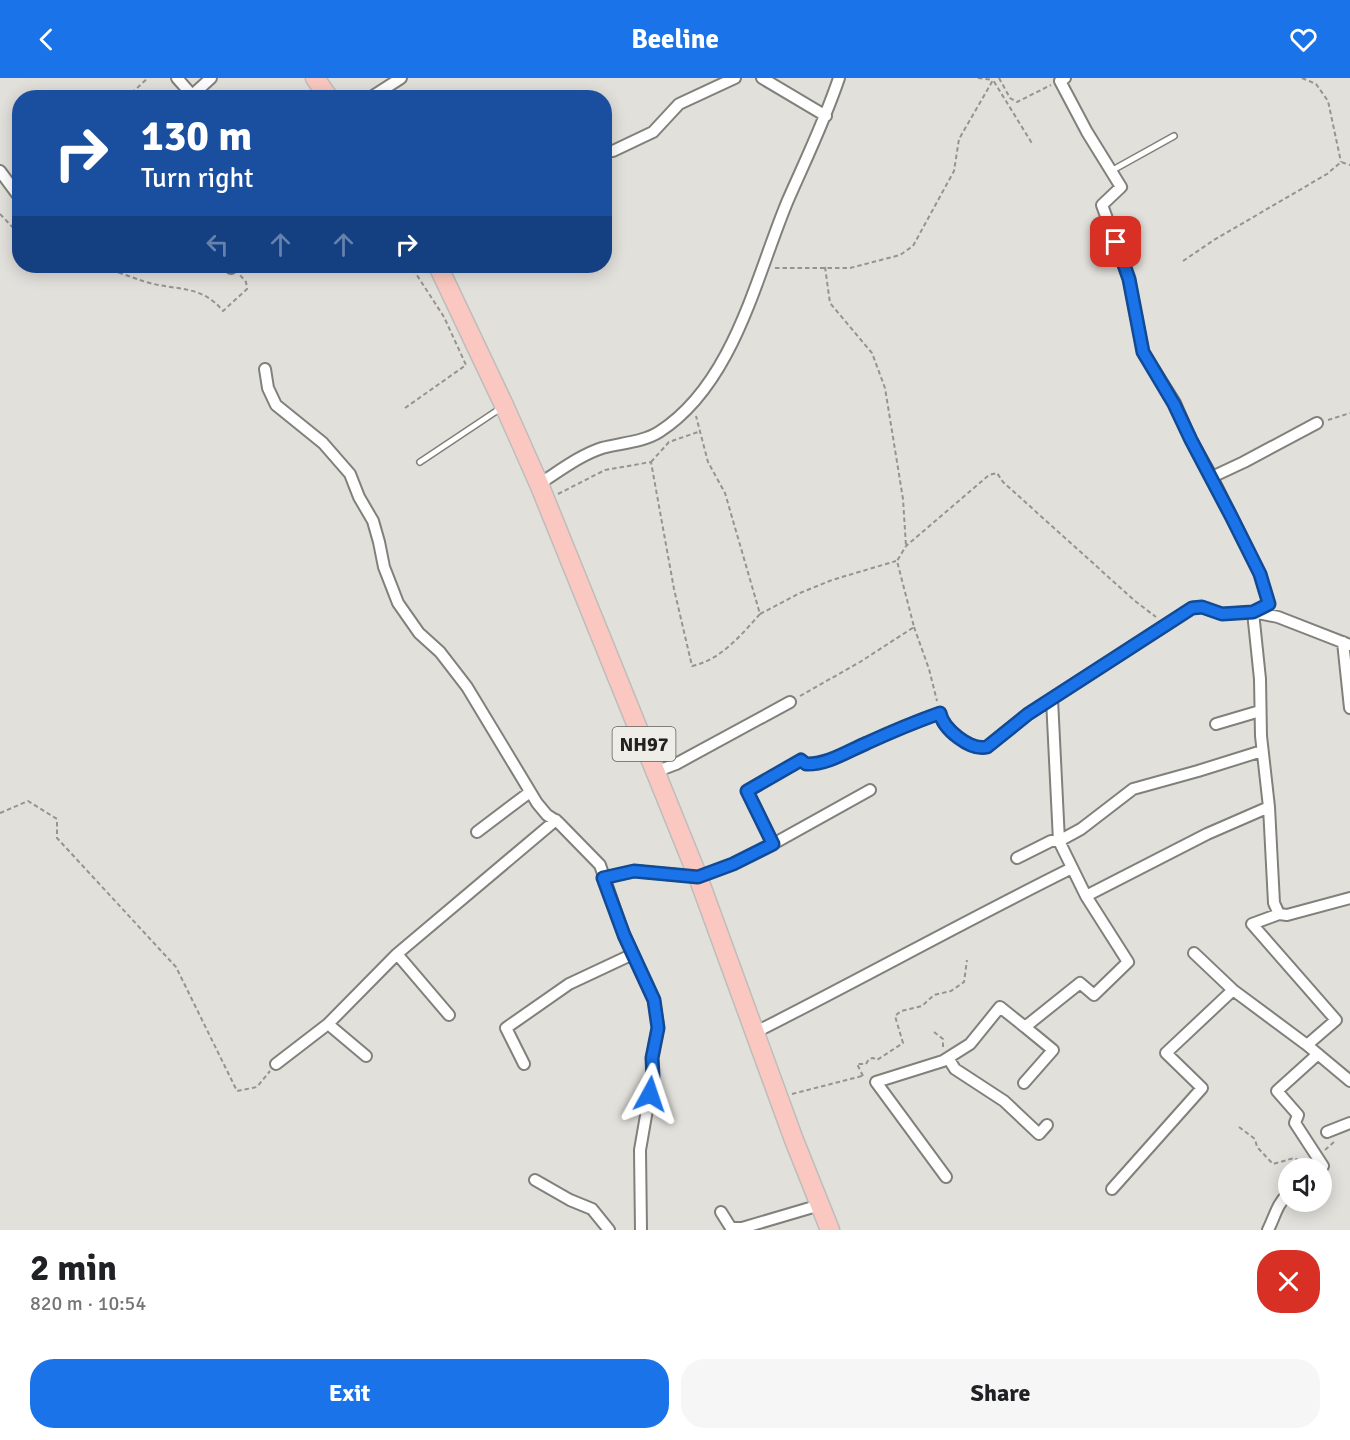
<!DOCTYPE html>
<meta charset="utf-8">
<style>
body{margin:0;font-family:Signika,sans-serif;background:#f6f6f6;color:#202124;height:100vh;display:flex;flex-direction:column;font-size:22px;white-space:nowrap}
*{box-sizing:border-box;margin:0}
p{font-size:20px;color:#757577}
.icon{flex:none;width:33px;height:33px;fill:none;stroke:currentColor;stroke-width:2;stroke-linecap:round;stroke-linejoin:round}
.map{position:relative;height:1152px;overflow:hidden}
.sheet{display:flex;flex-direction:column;background:#fff;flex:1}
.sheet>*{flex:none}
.hud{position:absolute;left:12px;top:12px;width:600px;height:183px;border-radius:24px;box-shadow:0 3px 15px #0003;background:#1a4fa0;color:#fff;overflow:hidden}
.tools{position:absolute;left:1278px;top:1080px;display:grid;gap:12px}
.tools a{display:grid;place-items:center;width:54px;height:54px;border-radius:50%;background:#fff;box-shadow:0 3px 15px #0003;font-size:30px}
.pin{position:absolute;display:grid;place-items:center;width:51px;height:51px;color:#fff;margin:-26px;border-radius:12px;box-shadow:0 3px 9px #0006}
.me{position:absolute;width:66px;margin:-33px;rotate:5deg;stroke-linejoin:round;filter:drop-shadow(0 0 4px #0008)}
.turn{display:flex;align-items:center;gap:21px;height:126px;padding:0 30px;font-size:27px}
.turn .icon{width:78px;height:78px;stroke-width:2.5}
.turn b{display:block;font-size:42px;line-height:51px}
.lanes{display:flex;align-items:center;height:57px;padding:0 30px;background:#0003;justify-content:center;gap:30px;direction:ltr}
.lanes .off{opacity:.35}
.round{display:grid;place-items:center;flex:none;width:63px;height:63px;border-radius:24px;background:#f6f6f6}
.summary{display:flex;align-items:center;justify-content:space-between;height:102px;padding:0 30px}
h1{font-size:36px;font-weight:800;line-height:45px}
.action{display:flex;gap:12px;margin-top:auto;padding:12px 30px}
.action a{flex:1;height:69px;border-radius:24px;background:#1a73e8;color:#fff;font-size:24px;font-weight:800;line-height:69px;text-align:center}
.action a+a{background:#f6f6f6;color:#202124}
header{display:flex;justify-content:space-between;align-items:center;height:78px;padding:0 30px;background:#1a73e8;color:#fff;font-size:27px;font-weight:800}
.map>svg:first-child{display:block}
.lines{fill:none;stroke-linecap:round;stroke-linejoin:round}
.service-casing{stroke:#81807b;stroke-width:8}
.minor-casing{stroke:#81807b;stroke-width:14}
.trunk-casing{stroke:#bdbdbc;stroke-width:21}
.path{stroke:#959490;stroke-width:2;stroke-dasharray:4.5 3;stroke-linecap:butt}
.service{stroke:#fff;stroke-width:5}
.minor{stroke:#fff;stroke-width:10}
.trunk{stroke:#fac8c0;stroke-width:18}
.route-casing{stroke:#114b97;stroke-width:15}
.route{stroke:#1a73e8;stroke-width:10}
.labels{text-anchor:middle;stroke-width:6;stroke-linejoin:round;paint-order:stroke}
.shield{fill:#efede8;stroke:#605f5c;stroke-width:1.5}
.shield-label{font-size:20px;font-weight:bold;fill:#232220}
</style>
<header><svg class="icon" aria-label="back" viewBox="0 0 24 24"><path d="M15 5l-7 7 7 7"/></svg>Beeline<svg class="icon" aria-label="heart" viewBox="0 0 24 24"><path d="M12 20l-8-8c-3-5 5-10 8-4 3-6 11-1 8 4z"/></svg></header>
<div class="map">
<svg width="1350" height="1152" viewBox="0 0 1350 1152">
<rect width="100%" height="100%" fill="#e2e0db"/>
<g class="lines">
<defs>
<path id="service" d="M1111,93L1174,58
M420,384L501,330"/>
<path id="minor" d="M177,0L192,17
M762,0L826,38
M1065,0L1060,3L1087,54L1121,109L1102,127L1129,201L1143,274L1175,325L1191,362L1212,399L1260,496L1269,526L1253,534
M189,20L211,0
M370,20L401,0
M613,73L653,54L679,26L735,0
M0,93L20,120
M231,190L233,188
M265,291L268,310L276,327L323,365L350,396L359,419L373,443L379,464L384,489L398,525L419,555L440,574L467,609L537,725L547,737L558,744L600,787L624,857L654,922L658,949L652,980L653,997L640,1072L641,1152
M1212,399L1244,384L1317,345
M539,406C558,394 580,377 602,370C621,365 643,364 659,354C734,306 756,198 788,122C806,81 825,42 839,0
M1253,534L1260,601L1261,658L1269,729L1274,825L1279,836L1252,846L1336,942L1307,967
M1343,564L1350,630
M1216,646L1260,633
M655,694L676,686L790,624
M477,754L530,714
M773,766L747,713L801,682L806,686C828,687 851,672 871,663C894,653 916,643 940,635C943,650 970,673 987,669L1028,636L1192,530L1202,529L1222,536L1253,534L1278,539L1350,567
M1017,780L1051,763H1059L1081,751L1133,711L1198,693L1262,673
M603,800L634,793L698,799L733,786L773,766L870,712
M1086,818L1207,756L1269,729
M1279,836L1287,837L1350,820
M1194,875L1233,912L1307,967L1350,1003
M397,876L449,937
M328,946L366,978
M754,955C861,901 965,843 1072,790
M1318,976L1277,1013L1298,1037L1295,1045L1323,1088L1320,1090
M948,980L955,991L1004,1023L1039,1056L1047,1047
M276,986L328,946L397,876L556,742
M524,986L506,950L569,906L633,876
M1024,1005L1053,972L1025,949
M1327,1054L1350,1045
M946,1099L876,1004L943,983L970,966L1000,929L1025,949L1080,905L1094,917L1128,884L1086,818L1059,763L1052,621
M535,1102L570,1122L592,1131L609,1152
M1112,1111L1202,1010L1166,975L1233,912
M721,1134L731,1150H742L820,1127
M1268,1152C1275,1138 1277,1126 1288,1116"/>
<path id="trunk" d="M315,0L329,20
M438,188L503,325L539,406L698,799L794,1062L830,1152"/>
</defs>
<use href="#service" class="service-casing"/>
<use href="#minor" class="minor-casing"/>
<use href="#trunk" class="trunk-casing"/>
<path class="path" d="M978,0L993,2
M999,0L1010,20L1017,24L1051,7
M1302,0L1316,6L1328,23L1341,84
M126,20L148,0
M0,136L20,157
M1183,183L1214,162L1327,96L1341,84L1350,87
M97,188C114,192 130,199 146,204C176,213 201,206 223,233L247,211L246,204L240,197
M825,189L830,225L872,275L885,310L903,421L906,468
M775,190H850L900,177L913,168L954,93L959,61L993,2L1033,67
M405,330L466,287L444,239L411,188
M1328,342L1350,335
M651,384L669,364L698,354
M558,416L605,392L651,384L674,511L692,588C721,582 741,557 760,536L725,415L708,384L696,338
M760,536L800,515L832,502L896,483
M914,549L929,591L937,623
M800,618L860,584L914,549L897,483L906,468L989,397L997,395L1003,404L1135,523L1156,539
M0,735L28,723L57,741V760L176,889L237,1013L257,1009L270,993
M934,954L943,961V969
M863,998L857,986H866L869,981L873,980L877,982L903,965L895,938L901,933L922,928L934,917L951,913L964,904L967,882
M792,1016L862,998
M1239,1049L1255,1061L1257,1069L1273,1086L1294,1080L1300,1083L1308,1084
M1325,1072L1334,1064"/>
<use href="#service" class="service"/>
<use href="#minor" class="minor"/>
<use href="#trunk" class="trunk"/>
</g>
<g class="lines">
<defs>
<path id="route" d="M650,1016L653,998L652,980L658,950L654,922L624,857L603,800L634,793L698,799L733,786L773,766L747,713L801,682L806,686C827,687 848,673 867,665C891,654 915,644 940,635C943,651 970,673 987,669L1028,636L1192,530L1202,529L1222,536L1253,534L1269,526L1260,496L1231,438L1191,362L1174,326L1143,274L1129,201L1116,164"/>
</defs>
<use href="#route" class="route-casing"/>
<use href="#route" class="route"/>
</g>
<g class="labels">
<rect class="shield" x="612.5" y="649" width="63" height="34" rx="4.5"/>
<g class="shield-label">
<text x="644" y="673">NH97</text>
</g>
</g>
</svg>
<div class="tools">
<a><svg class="icon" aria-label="sound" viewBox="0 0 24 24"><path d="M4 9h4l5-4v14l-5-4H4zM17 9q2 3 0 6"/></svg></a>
</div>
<div class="pin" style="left:1116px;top:164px;background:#d93025"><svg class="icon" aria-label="arrive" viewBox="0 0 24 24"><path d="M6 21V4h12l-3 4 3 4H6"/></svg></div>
<svg class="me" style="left:650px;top:1016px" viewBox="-20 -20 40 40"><path d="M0-17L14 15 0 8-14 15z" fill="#1a73e8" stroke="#fff" stroke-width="4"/></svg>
<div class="hud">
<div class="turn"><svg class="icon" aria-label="right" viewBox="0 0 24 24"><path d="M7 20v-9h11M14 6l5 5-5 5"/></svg><div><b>130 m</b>Turn right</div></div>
<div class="lanes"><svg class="icon off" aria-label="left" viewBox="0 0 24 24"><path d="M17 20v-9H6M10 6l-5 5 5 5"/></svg><svg class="icon off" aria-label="ahead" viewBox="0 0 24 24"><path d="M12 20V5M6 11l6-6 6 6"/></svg><svg class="icon off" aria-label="ahead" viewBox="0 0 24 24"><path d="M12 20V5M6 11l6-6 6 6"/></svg><svg class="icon" aria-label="right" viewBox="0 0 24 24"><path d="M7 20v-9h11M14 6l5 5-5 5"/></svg></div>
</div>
</div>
<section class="sheet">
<div class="summary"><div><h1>2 min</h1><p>820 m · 10:54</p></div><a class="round" style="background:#d93025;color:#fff"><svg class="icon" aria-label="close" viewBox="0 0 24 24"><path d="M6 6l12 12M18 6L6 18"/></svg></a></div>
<div class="action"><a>Exit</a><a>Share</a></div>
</section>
